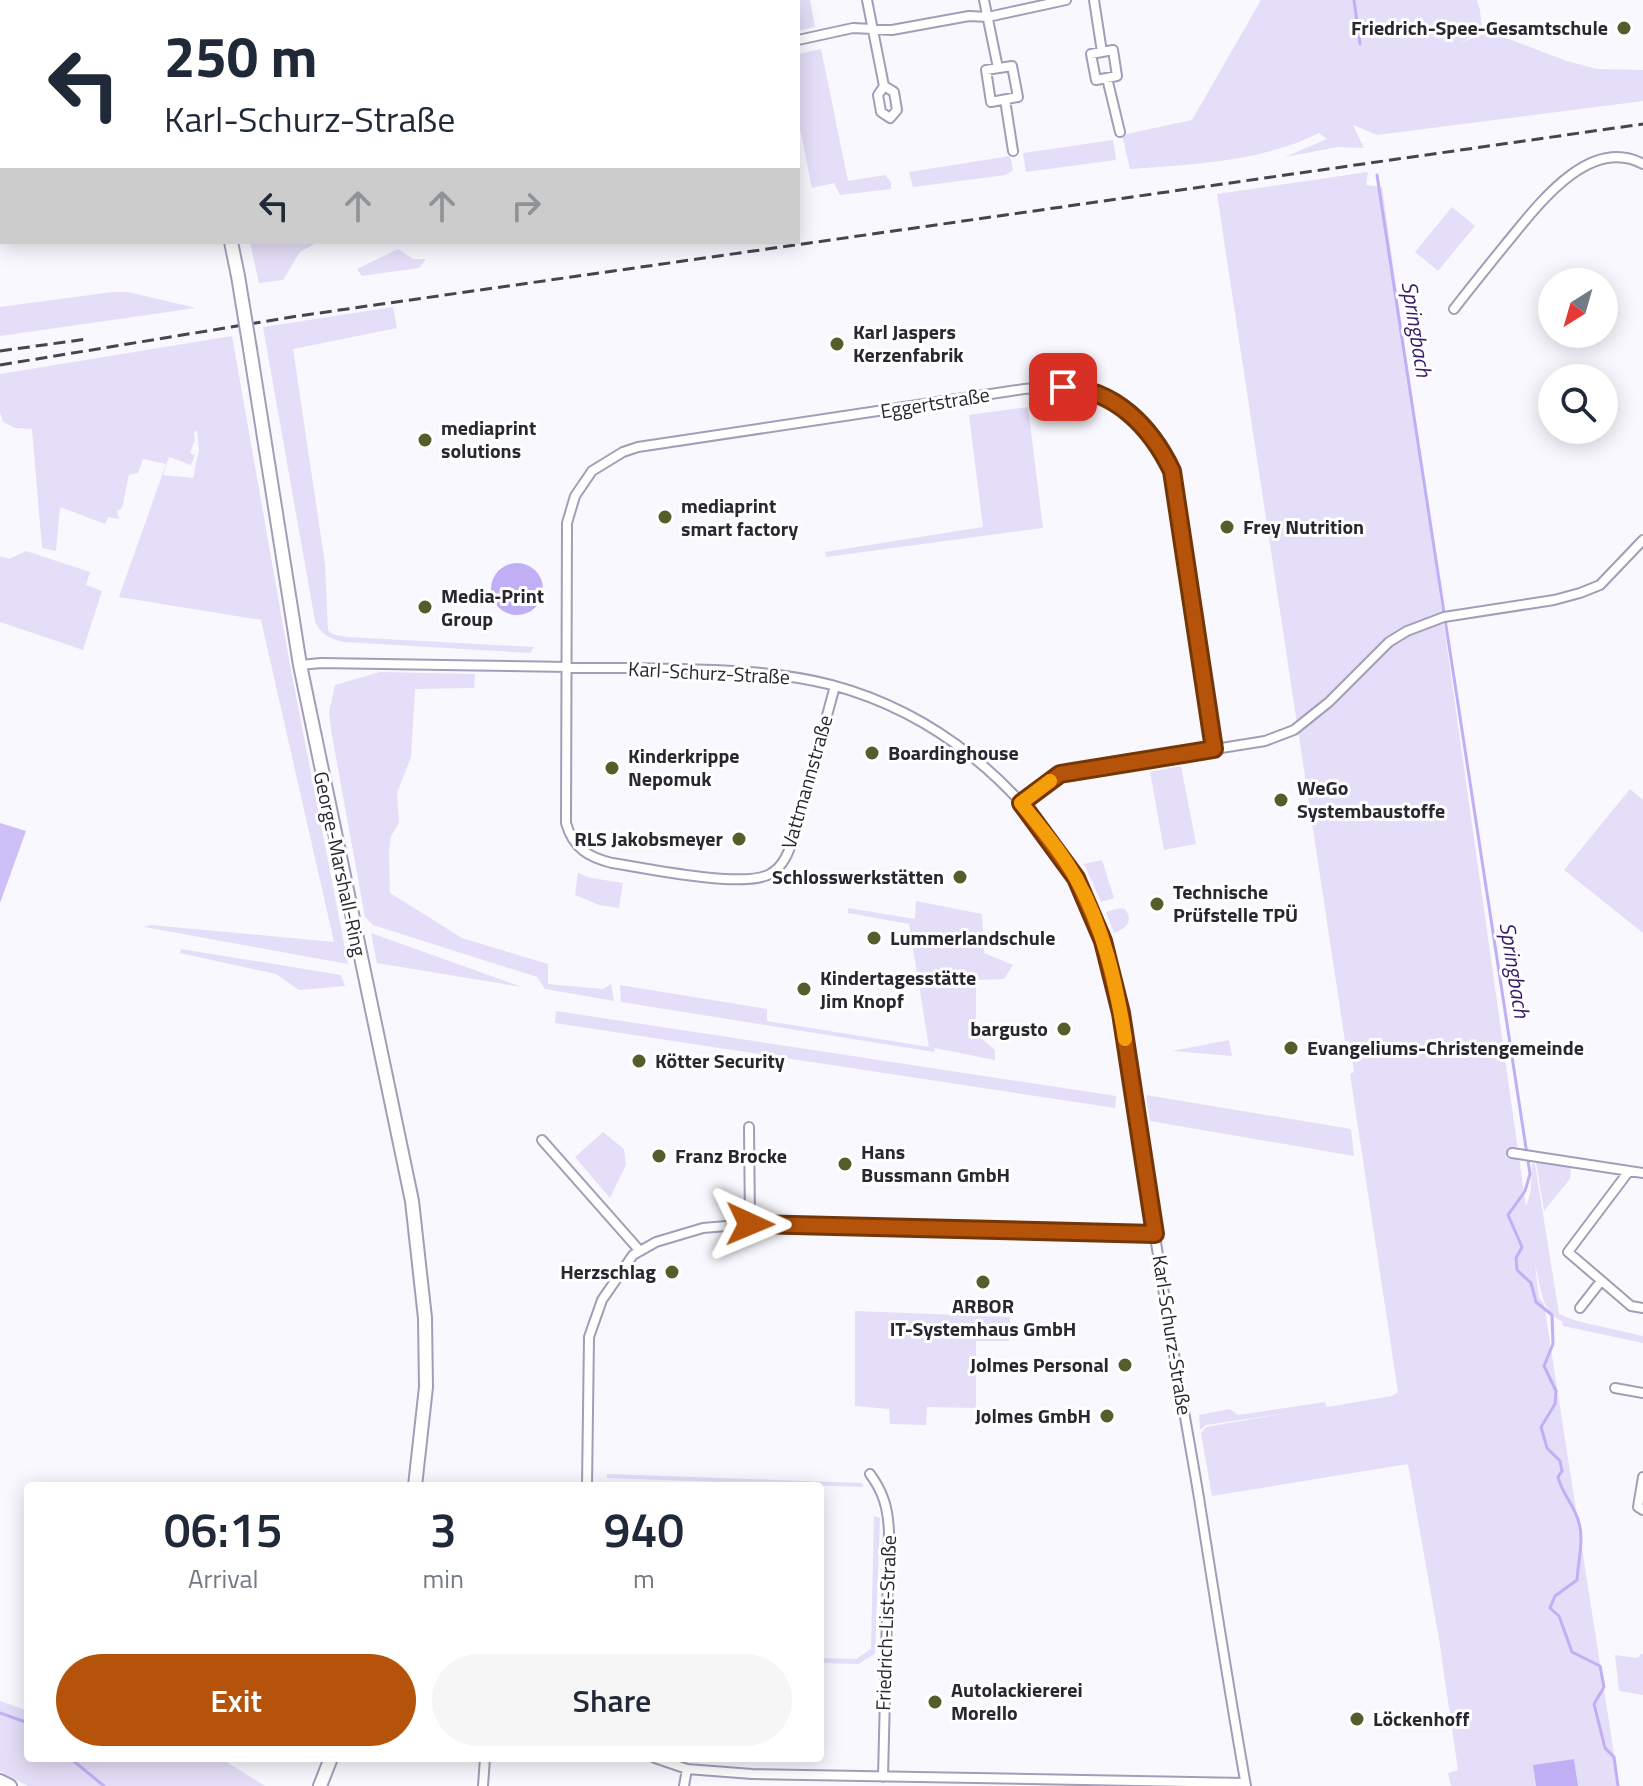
<!DOCTYPE html>
<meta charset="utf-8">
<style>
body{margin:0;font-family:"Titillium Web",sans-serif;background:#f6f6f7;color:#1f2937;height:100vh;display:flex;flex-direction:column;font-size:30px;white-space:nowrap}
*{box-sizing:border-box;margin:0}
p{font-size:26px;color:#747a83}
.icon{flex:none;width:44px;height:44px;fill:none;stroke:currentColor;stroke-width:2;stroke-linecap:round;stroke-linejoin:round}
.map{position:relative;flex:1;overflow:hidden}
.side{position:absolute;left:24px;top:1482px;width:800px;height:280px;display:flex;flex-direction:column;background:#fff;border-radius:8px;box-shadow:0 4px 20px #0003}
.side>*{flex:none}
.top-card{position:absolute;left:0px;top:0px;width:800px;height:244px;box-shadow:0 4px 20px #0003;background:#fff;color:#1f2937;overflow:hidden}
.needle{width:52px;rotate:217deg}
.buttons{position:absolute;left:1538px;top:268px;display:grid;gap:16px}
.buttons a{display:grid;place-items:center;width:80px;height:80px;border-radius:50%;background:#fff;box-shadow:0 4px 20px #0003;font-size:40px}
.pin{position:absolute;display:grid;place-items:center;width:68px;height:68px;color:#fff;margin:-34px;border-radius:16px;box-shadow:0 4px 12px #0006}
.me{position:absolute;width:88px;margin:-44px;rotate:91deg;stroke-linejoin:round;filter:drop-shadow(0 0 6px #0008)}
.turn{display:flex;align-items:center;gap:28px;height:168px;padding:0 32px;font-size:36px}
.turn .icon{width:104px;height:104px;stroke-width:2.5}
.turn b{display:block;font-size:56px;line-height:68px}
.lanes{display:flex;align-items:center;height:76px;padding:0 32px;background:#0003;justify-content:center;gap:40px;direction:ltr}
.lanes .off{opacity:.35}
.eta{display:flex;justify-content:space-evenly;align-items:center;height:136px;text-align:center}
.eta b{font-size:48px;font-weight:600;line-height:56px}
.button{display:flex;gap:16px;margin-top:auto;padding:16px 32px}
.button a{flex:1;height:92px;border-radius:48px;background:#b45309;color:#fff;font-size:32px;font-weight:600;line-height:92px;text-align:center}
.button a+a{background:#f6f6f7;color:#1f2937}
.map>svg:first-child{display:block}
.green{fill:#e4def8;fill-rule:evenodd}
.forest{fill:#cdbff8}
.water{fill:#c1aff5}
.lines{fill:none;stroke-linecap:round;stroke-linejoin:round}
.stream{stroke:#c1aff5;stroke-width:3}
.minor-casing{stroke:#a39db7;stroke-width:12}
.secondary-casing{stroke:#a39db7;stroke-width:16}
.minor{stroke:#fff;stroke-width:8}
.secondary{stroke:#fff;stroke-width:12}
.rail{stroke:#46444e;stroke-width:3;stroke-dasharray:12 6;stroke-linecap:butt}
.secondary-bridge-casing{stroke:#a39db7;stroke-width:16;stroke-linecap:butt}
.secondary-bridge{stroke:#fff;stroke-width:12}
.route-casing{stroke:#753606;stroke-width:20}
.route{stroke:#b45309;stroke-width:14}
.slow{stroke:#f59e0b;stroke-width:14}
.poi-dot{fill:#565d2b;stroke:#fff;stroke-width:3}
.labels{text-anchor:middle;stroke-width:6;stroke-linejoin:round;paint-order:stroke}
.poi-label{font-size:20px;font-weight:bold;fill:#2a2732;stroke:#fff;text-anchor:start}
.street-label{font-size:20px;fill:#2a2732;stroke:#fff}
.water-label{font-size:22px;font-style:italic;fill:#381969;stroke:#fff}
</style>
<div class="map">
<svg width="1643" height="1786" viewBox="0 0 1643 1786">
<rect width="100%" height="100%" fill="#f9f8fe"/>
<path class="green" d="M776,0H810L815,27L798,31V2Z
M1261,0H1477L1480,10L1482,32L1459,43L1484,34L1509,39L1567,61L1597,69L1643,70V101L1377,135L1353,125L1364,148L1338,147L1285,157L1327,139L1319,133C1261,162 1194,164 1130,169L1122,135L1192,120Z
M821,49L848,181L885,175L891,182V189L840,195L834,183L812,188L798,119V54Z
M1113,140L1116,160L1026,172L1023,153Z
M1010,156L1013,170L1006,175L913,187L909,172Z
M1368,172L1366,185L1382,187L1526,1207L1531,1190L1532,1163L1535,1164L1559,1314L1577,1321L1643,1336V1343L1563,1326L1562,1321C1540,1312 1541,1284 1535,1265L1539,1297L1544,1304L1619,1786H1578L1574,1759L1533,1765L1536,1786H1451L1448,1773L1458,1770L1439,1639L1408,1464L1212,1496L1201,1433L1206,1427L1281,1414L1206,1425L1200,1430L1199,1415L1230,1409L1238,1415L1325,1402L1327,1407L1392,1396L1398,1392L1350,1074L1354,1072L1349,1041H1345L1217,194Z
M1452,207L1475,226L1438,271L1415,252Z
M250,242H318L300,252L283,280L259,283Z
M398,249L413,259H426L419,268L362,276L357,269Z
M113,292H128L196,308L0,336V307Z
M393,307L397,328L293,349L325,564L328,630L332,634L347,637L534,647L530,653L344,642C330,639 320,634 315,621L263,327Z
M232,336L290,665L348,964L144,927L151,925L334,942L261,620L119,597L166,464L143,459L138,473L129,475L122,508L117,511L119,519L108,517L105,524L60,507L56,551L42,548L32,429L15,428L3,422L0,412V374ZM197,431L199,450L193,478L163,475L169,457L191,465L195,455L190,453L195,439L194,432Z
M1028,407L1043,528L826,557L825,552L983,527L969,415Z
M26,551L90,572L86,585L102,591L83,650L0,622V556L9,559Z
M380,672L475,674L474,688L415,689L411,757L397,793L399,823L391,836L389,851L390,893L462,938L548,964V984L603,989L611,984L614,1001L545,989L537,977L373,925L365,917L331,730L329,712L335,685Z
M1181,766L1196,844L1164,850L1150,772Z
M1630,789L1643,800V933L1564,870Z
M1102,860L1114,898L1101,902L1084,864Z
M578,873L591,878L623,883L619,908L599,905L575,895Z
M916,901L982,914L984,953L1013,965L1004,979L976,980V1034L995,1050V1060L935,1048L934,1052L621,1002L620,985L767,1009V1021L929,1047L909,924L848,913V908L915,919Z
M1120,908L1125,909C1134,922 1126,928 1114,933L1106,912Z
M371,933L522,987L377,963Z
M181,949L341,975L345,986L299,990L276,974L180,953Z
M556,1011L1116,1096L1115,1108L555,1023Z
M1229,1040L1232,1056L1172,1051Z
M1146,1095L1351,1129L1354,1156L1150,1121Z
M603,1132L624,1149L626,1165L610,1198L575,1157Z
M1536,1162L1571,1167L1570,1179L1544,1211Z
M855,1311L1010,1317L1009,1341H976V1408L927,1407L926,1425L890,1424L889,1409L855,1406Z
M607,1474L862,1483L863,1487L607,1478Z
M874,1516L880,1518L875,1654L858,1664L820,1663V1658L856,1659L871,1649Z
M1641,1654H1643V1695L1619,1691L1615,1655L1637,1658Z
M0,1701L28,1711V1758H220L265,1786H28L0,1771Z"/>
<path class="forest" d="M0,823L26,831L0,903Z"/>
<path class="water" d="M491 589a26 26 0 1 1 52 0a26 26 0 1 1-52 0Z
M1574,1759L1578,1786H1536L1533,1765Z"/>
<g class="lines">
<path class="stream" d="M1354,0L1360,44
M1377,175L1530,1174L1525,1191L1508,1215L1522,1247L1516,1258L1517,1270L1531,1283L1536,1302L1552,1315L1553,1344L1544,1366L1556,1391L1555,1404L1541,1427L1547,1448L1560,1461L1562,1471L1558,1477C1562,1494 1575,1506 1579,1523C1584,1539 1578,1563 1577,1580L1555,1596L1550,1608L1559,1616L1572,1652L1600,1666L1604,1687L1594,1704L1605,1748L1614,1757L1618,1786
M0,1713L28,1723
M70,1758L104,1786"/>
<defs>
<path id="minor" d="M469,0L471,2
M606,0L607,2
M720,0V2
M867,0L884,86L878,95L881,112L890,118L897,110L894,92L884,86
M984,0L998,68
M1094,0L1102,52
M452,2L453,0
M798,40L853,28L892,30L969,16L988,17L1066,0
M1113,50L1117,76L1096,80L1091,54Z
M1012,66L1018,97L991,102L986,70Z
M1107,78L1120,132
M1005,100L1013,151
M1454,309C1471,287 1488,266 1505,245C1535,209 1588,134 1643,164
M300,665L321,663C424,665 527,666 630,668C698,670 766,668 832,685C936,713 1021,784 1075,877C1108,934 1117,998 1128,1062C1140,1135 1151,1208 1162,1281C1173,1353 1187,1426 1199,1498C1214,1594 1229,1690 1246,1786
M835,686L795,833C790,848 785,866 770,874C743,889 645,868 612,863C588,857 573,848 566,823L567,523L575,496L592,471L623,452L638,447L1024,389C1098,382 1139,403 1172,471L1214,749
M1021,803L1060,774L1265,741L1294,730L1329,702L1389,642L1407,631L1444,617L1554,600L1580,593L1600,585L1643,540
M749,1127L750,1224
M542,1140L640,1251
M1512,1153L1643,1173
M1629,1171L1568,1252L1631,1306L1643,1308
M1580,1308L1601,1281
M1615,1388L1643,1393
M870,1474C884,1493 888,1509 889,1532L883,1777
M1643,1477L1638,1507L1643,1510
M587,1486L589,1337L602,1300L633,1255L656,1242L703,1228L750,1224L1155,1234
M655,1758L687,1769L752,1774L1245,1783
M483,1786L485,1758
M684,1786L687,1769"/>
<path id="secondary" d="M186,0V2
M231,242L238,276
M250,349L300,665L412,1201L425,1318L426,1387L415,1486
M0,1781L10,1786
M320,1786L331,1758"/>
</defs>
<use href="#minor" class="minor-casing"/>
<use href="#secondary" class="secondary-casing"/>
<use href="#minor" class="minor"/>
<use href="#secondary" class="secondary"/>
<path class="rail" d="M0,351L87,339
M0,365L298,316L1643,124"/>
<defs>
<path id="secondary-bridge" d="M238,276L250,349"/>
</defs>
<use href="#secondary-bridge" class="secondary-bridge-casing"/>
<use href="#secondary-bridge" class="secondary-bridge"/>
</g>
<g class="lines">
<defs>
<path id="route" d="M750,1224L1155,1234L1121,1013L1103,941L1076,878L1021,803L1060,774L1214,749L1172,471C1151,427 1115,389 1063,387"/>
</defs>
<use href="#route" class="route-casing"/>
<use href="#route" class="route"/>
<path class="slow" d="M1050,781L1021,803C1040,827 1061,851 1076,878C1104,928 1116,983 1125,1039"/>
</g>
<g class="poi-dot">
<circle cx="1624" cy="28" r="8"/>
<circle cx="837" cy="344" r="8"/>
<circle cx="425" cy="440" r="8"/>
<circle cx="665" cy="517" r="8"/>
<circle cx="1227" cy="527" r="8"/>
<circle cx="425" cy="607" r="8"/>
<circle cx="872" cy="753" r="8"/>
<circle cx="612" cy="768" r="8"/>
<circle cx="1281" cy="800" r="8"/>
<circle cx="739" cy="839" r="8"/>
<circle cx="960" cy="877" r="8"/>
<circle cx="1157" cy="904" r="8"/>
<circle cx="874" cy="938" r="8"/>
<circle cx="804" cy="989" r="8"/>
<circle cx="1064" cy="1029" r="8"/>
<circle cx="1291" cy="1048" r="8"/>
<circle cx="639" cy="1061" r="8"/>
<circle cx="659" cy="1156" r="8"/>
<circle cx="845" cy="1164" r="8"/>
<circle cx="672" cy="1272" r="8"/>
<circle cx="983" cy="1282" r="8"/>
<circle cx="1125" cy="1365" r="8"/>
<circle cx="1107" cy="1416" r="8"/>
<circle cx="935" cy="1702" r="8"/>
<circle cx="1357" cy="1719" r="8"/>
</g>
<g class="labels">
<g class="poi-label">
<text x="1608" y="35" text-anchor="end">Friedrich-Spee-Gesamtschule</text>
<text x="853" y="339">Karl Jaspers<tspan x="853" dy="23">Kerzenfabrik</tspan></text>
<text x="441" y="435">mediaprint<tspan x="441" dy="23">solutions</tspan></text>
<text x="681" y="513">mediaprint<tspan x="681" dy="23">smart factory</tspan></text>
<text x="1243" y="534">Frey Nutrition</text>
<text x="441" y="603">Media‑Print<tspan x="441" dy="23">Group</tspan></text>
<text x="888" y="760">Boardinghouse</text>
<text x="628" y="763">Kinderkrippe<tspan x="628" dy="23">Nepomuk</tspan></text>
<text x="1297" y="795">WeGo<tspan x="1297" dy="23">Systembaustoffe</tspan></text>
<text x="723" y="846" text-anchor="end">RLS Jakobsmeyer</text>
<text x="944" y="884" text-anchor="end">Schlosswerkstätten</text>
<text x="1173" y="899">Technische<tspan x="1173" dy="23">Prüfstelle TPÜ</tspan></text>
<text x="890" y="945">Lummerlandschule</text>
<text x="820" y="985">Kindertagesstätte<tspan x="820" dy="23">Jim Knopf</tspan></text>
<text x="1048" y="1036" text-anchor="end">bargusto</text>
<text x="1307" y="1055">Evangeliums-Christengemeinde</text>
<text x="655" y="1068">Kötter Security</text>
<text x="861" y="1159">Hans<tspan x="861" dy="23">Bussmann GmbH</tspan></text>
<text x="675" y="1163">Franz Brocke</text>
<text x="656" y="1279" text-anchor="end">Herzschlag</text>
<text x="983" y="1313" text-anchor="middle">ARBOR<tspan x="983" dy="23">IT-Systemhaus GmbH</tspan></text>
<text x="1109" y="1372" text-anchor="end">Jolmes Personal</text>
<text x="1091" y="1423" text-anchor="end">Jolmes GmbH</text>
<text x="951" y="1697">Autolackiererei<tspan x="951" dy="23">Morello</tspan></text>
<text x="1373" y="1726">Löckenhoff</text>
</g>
<g class="street-label">
<text transform="translate(935 403) rotate(-9)" y="7">Eggertstraße</text>
<text transform="translate(709 673) rotate(3)" y="7">Karl-Schurz-Straße</text>
<text transform="translate(807 782) rotate(-74)" y="7">Vattmannstraße</text>
<text transform="translate(340 864) rotate(78)" y="7">George-Marshall-Ring</text>
<text transform="translate(1172 1335) rotate(81)" y="7">Karl-Schurz-Straße</text>
<text transform="translate(886 1623) rotate(-88)" y="7">Friedrich-List-Straße</text>
</g>
<g class="water-label">
<text transform="translate(1417 329) rotate(81)" y="8">Springbach</text>
<text transform="translate(1515 970) rotate(81)" y="8">Springbach</text>
</g>
</g>
</svg>
<div class="buttons">
<a><svg class="needle" viewBox="-14 -14 28 28"><path d="M0-13l5 13h-10z" fill="#e53935"/><path d="M0 13l5-13h-10z" fill="#747a83"/></svg></a>
<a><svg class="icon" aria-label="search" viewBox="0 0 24 24"><circle cx="10" cy="10" r="6"/><path d="M15 15l6 6"/></svg></a>
</div>
<div class="pin" style="left:1063px;top:387px;background:#d93025"><svg class="icon" aria-label="arrive" viewBox="0 0 24 24"><path d="M6 21V4h12l-3 4 3 4H6"/></svg></div>
<svg class="me" style="left:750px;top:1224px" viewBox="-20 -20 40 40"><path d="M0-17L14 15 0 8-14 15z" fill="#b45309" stroke="#fff" stroke-width="4"/></svg>
<div class="top-card">
<div class="turn"><svg class="icon" aria-label="left" viewBox="0 0 24 24"><path d="M17 20v-9H6M10 6l-5 5 5 5"/></svg><div><b>250 m</b>Karl-Schurz-Straße</div></div>
<div class="lanes"><svg class="icon" aria-label="left" viewBox="0 0 24 24"><path d="M17 20v-9H6M10 6l-5 5 5 5"/></svg><svg class="icon off" aria-label="ahead" viewBox="0 0 24 24"><path d="M12 20V5M6 11l6-6 6 6"/></svg><svg class="icon off" aria-label="ahead" viewBox="0 0 24 24"><path d="M12 20V5M6 11l6-6 6 6"/></svg><svg class="icon off" aria-label="right" viewBox="0 0 24 24"><path d="M7 20v-9h11M14 6l5 5-5 5"/></svg></div>
</div>
<section class="side">
<div class="eta">
<div><b>06:15</b><p>Arrival</p></div>
<div><b>3</b><p>min</p></div>
<div><b>940</b><p>m</p></div>
</div>
<div class="button"><a>Exit</a><a>Share</a></div>
</section>
</div>
